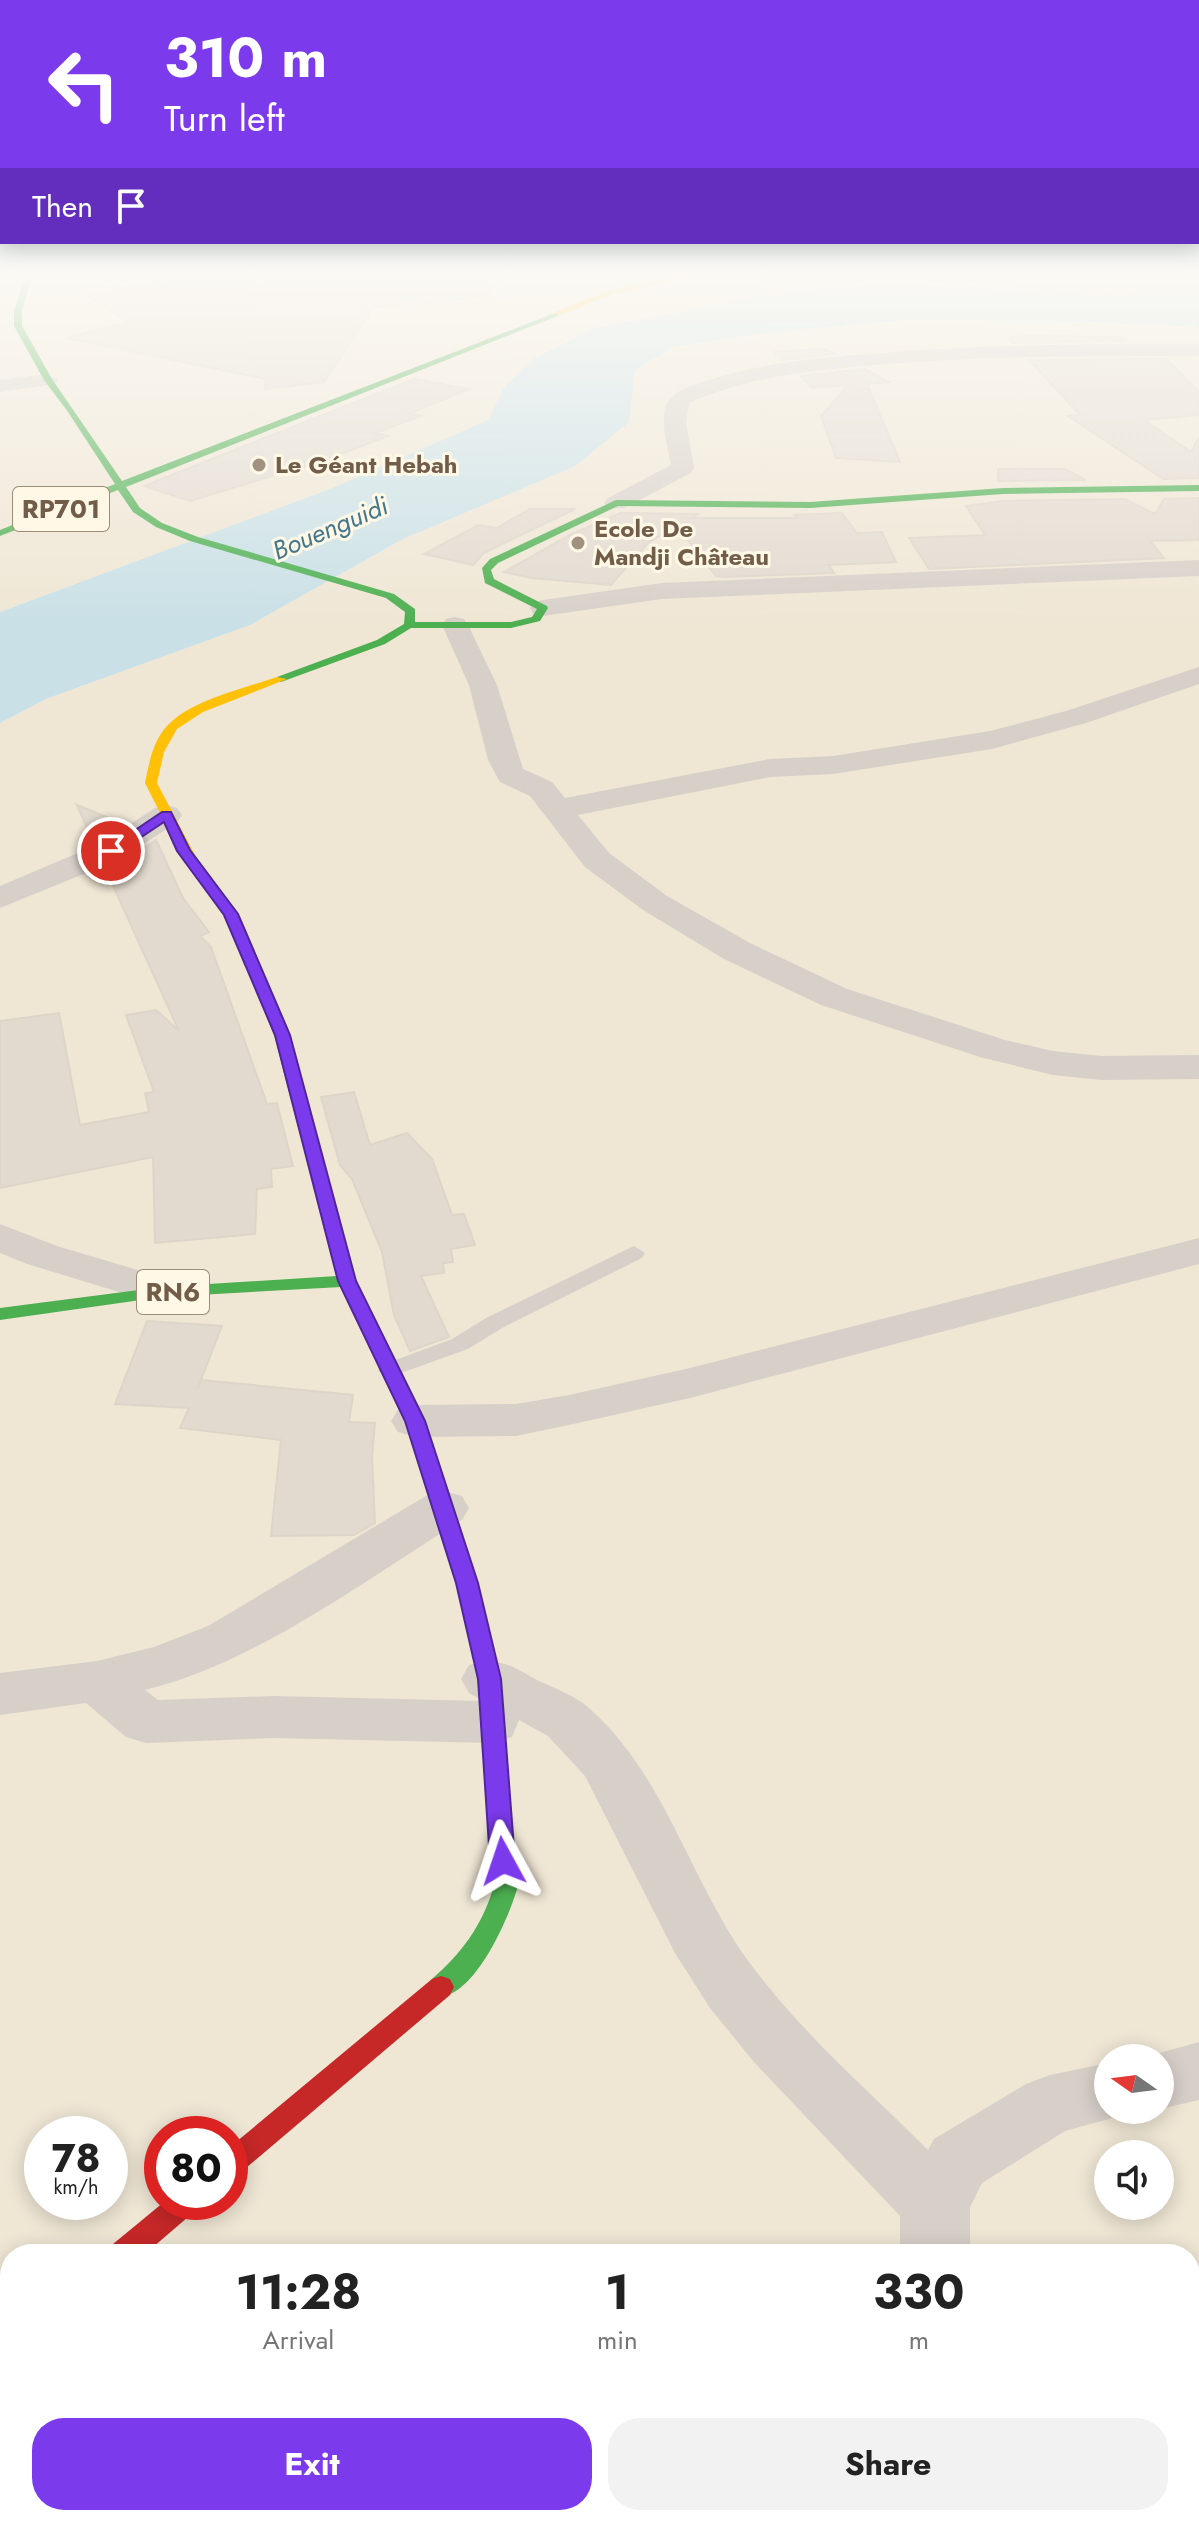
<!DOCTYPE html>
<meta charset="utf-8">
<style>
body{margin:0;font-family:Jost,sans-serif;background:#f2f2f2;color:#222;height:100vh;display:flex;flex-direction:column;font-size:30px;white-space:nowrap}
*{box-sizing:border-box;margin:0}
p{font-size:26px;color:#767676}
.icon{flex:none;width:44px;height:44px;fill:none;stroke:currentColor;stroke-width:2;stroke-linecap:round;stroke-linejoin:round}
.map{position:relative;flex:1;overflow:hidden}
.drawer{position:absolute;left:0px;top:2244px;width:1200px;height:282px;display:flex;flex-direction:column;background:#fff;border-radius:32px 32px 0 0;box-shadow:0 4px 20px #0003}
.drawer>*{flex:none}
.banner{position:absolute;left:0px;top:0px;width:1200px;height:244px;box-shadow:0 4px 20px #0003;background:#7c3aed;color:#fff;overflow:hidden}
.needle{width:52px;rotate:284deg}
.tools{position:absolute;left:1094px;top:2044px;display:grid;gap:16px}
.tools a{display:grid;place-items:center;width:80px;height:80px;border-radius:50%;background:#fff;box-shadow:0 4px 20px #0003;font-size:40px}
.speed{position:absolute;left:24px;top:2116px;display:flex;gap:16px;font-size:40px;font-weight:700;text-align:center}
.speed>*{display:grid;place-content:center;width:104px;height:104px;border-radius:50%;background:#fff;box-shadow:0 4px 20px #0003;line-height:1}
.speed small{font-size:20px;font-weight:400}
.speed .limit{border:12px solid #d22;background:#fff;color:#111}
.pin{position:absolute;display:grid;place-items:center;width:68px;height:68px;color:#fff;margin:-34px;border:4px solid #fff;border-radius:50%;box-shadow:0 2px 8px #0007}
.me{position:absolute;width:88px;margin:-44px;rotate:355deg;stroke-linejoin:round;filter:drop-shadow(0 0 6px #0008)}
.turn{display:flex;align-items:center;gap:28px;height:168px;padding:0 32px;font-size:36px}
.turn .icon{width:104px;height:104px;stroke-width:2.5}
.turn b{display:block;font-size:56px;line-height:68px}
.then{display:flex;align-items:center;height:76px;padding:0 32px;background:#0003;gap:16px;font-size:30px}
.eta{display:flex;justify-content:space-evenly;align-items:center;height:136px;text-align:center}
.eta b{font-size:48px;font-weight:700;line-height:56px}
.cta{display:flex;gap:16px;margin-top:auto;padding:16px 32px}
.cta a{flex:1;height:92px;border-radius:32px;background:#7c3aed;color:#fff;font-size:32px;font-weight:700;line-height:92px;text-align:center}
.cta a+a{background:#f2f2f2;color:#222}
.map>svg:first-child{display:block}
.residential{fill:#efe6d4;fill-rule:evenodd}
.water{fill:#c9e0e6}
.building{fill:#e2dacf;stroke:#ded5c9;stroke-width:2}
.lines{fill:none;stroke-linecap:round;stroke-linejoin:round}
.lane{fill:#d7d0c9;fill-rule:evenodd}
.street{fill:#d7d0c9;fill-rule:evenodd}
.fast{fill:#4caf50;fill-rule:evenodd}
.slow{fill:#ffc107;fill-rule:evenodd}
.jam{fill:#c62828;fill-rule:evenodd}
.route{fill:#7c3aed;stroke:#51269a;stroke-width:2}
.poi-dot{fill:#a09180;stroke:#fff8e7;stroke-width:3}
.labels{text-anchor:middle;stroke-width:6;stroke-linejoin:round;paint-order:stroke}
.far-poi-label{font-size:24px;font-weight:bold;fill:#725d48;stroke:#fff8e7;text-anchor:start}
.shield{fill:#fff8e7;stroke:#9c8c78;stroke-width:2}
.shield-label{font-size:26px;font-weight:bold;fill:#725d48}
.far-water-label{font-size:26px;font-style:italic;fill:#45788c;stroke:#fff8e7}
</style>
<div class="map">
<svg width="1199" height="2525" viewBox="0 0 1199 2525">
<rect width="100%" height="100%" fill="#f6f2e7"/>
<path class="residential" d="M0,273H1199V297L891,284L800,289L695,309L504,387L488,420L330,489L0,612Z
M907,320L1064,321L1199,327V2525H0V723L46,699L250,625L403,539L629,422L635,371L672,347L766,333ZM1108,2058H1160V2110H1108ZM42,2134H110V2202H42ZM162,2134H230V2202H162ZM1108,2154H1160V2206H1108ZM10,2254H1190V2516H10Z"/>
<path class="water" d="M891,284L1199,297V327L1064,321L907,320L766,333L672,347L635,371L629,422L575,466L403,539L250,625L46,699L0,723V612L330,489L488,420L504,387L535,358L595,328L800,289Z"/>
<path class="building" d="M387,273H490L491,296L366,308L371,311L324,382L265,389L266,379L66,338L127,322L88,295L113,292L108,288L205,279H247L249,283L255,286Z
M1024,336L1122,337L1124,341L1013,343L1008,338Z
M824,349L834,354L783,360L774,352Z
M1166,359L1199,392V415L1144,420L1191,452L1199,437V478L1163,479L1068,416L1080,415L1029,360Z
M864,369L889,382L867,384L900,462L836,458L821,416L848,385L812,388L801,376Z
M414,379L469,389L410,413L421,416L375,433L388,436L328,459L190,501L144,486Z
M998,469H1065L1086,480L998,481Z
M1199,498V540L1150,541L1164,558L929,569L909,538L985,535L966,506L1003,501L1125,499L1155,514L1164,499Z
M530,509H575L484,553L473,565L424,554L478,525L497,528Z
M620,513L698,514L691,518H797L794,515L842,513L857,533L882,532L896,562L829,565L834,573L724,577L716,576L677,526L648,543L611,585L531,578L504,572L570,535Z
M77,805L124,824L94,843Z
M156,840L183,898L209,932L200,936L211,947L267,1104L277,1103L293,1166L271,1169L272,1187L257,1189L255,1234L155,1243L153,1157L0,1188V1021L59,1013L80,1125L149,1112L145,1093L154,1092L126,1015L156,1010L179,1031L105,868L125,860Z
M354,1092L370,1145L407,1133L432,1159L452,1215L464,1214L475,1245L451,1249L453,1262L443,1263L444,1273L421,1276L449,1337L410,1351L394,1315L382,1252L352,1179L340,1165L321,1097Z
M147,1321L222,1326L197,1390L202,1380L353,1395L349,1422L375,1423L372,1457L375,1523L354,1535L271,1536L281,1440L180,1428L189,1408L115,1404Z"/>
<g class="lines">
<path class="lane" d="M634,1246L645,1253L642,1258L502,1328L468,1349L390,1377L382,1375L378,1370L382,1365L452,1339L486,1318Z"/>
<path class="street" d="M1199,344V356C1091,356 982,356 874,365C811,371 748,376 689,403L686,423L694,468L691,473L624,508H608L604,503L608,498L671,465C668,446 655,410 674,395C682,388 697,384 707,381C759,363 815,358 870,354C979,344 1089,344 1199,344Z
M48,374L58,380L55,384L0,392V380Z
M1199,560V576L662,599L543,616L534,614L530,608L534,602L543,600L662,583Z
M455,617L464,619L468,625L497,685L523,769L552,782L565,798L770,759L833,756L990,731L1066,711L1199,667V684L1086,723L992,749L833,774L770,777L578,815L609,853L667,896L750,943L847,989L1005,1040L1053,1051L1101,1056L1199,1055V1079L1101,1080L1053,1075L980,1057L821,1005L724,959L643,910L585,867L530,796L500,782L488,760L469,685L442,625L446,619Z
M166,805L177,808L182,815L177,822L123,858L0,908V886L99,844L155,808Z
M0,1224L57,1246L178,1282L184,1292L178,1302L162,1305L27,1264L0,1253Z
M1199,1238V1264L690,1398L569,1425L516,1436L415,1437L398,1432L391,1421L398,1410L415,1405L516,1404L569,1395L690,1368Z
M444,1491L462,1496L469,1508L462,1520C365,1580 256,1663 145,1690L158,1700L273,1696L483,1701L469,1693L461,1679L469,1665C499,1656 511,1666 537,1680C554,1688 576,1696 590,1709C668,1778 692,1889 755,1970C805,2036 870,2092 928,2150L934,2139L1026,2084L1050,2075L1108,2063V2110H1133L1131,2113L1065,2131L982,2183L970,2207V2254H900V2216L753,2061L710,2008L675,1953L585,1776L548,1736L519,1720L512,1737L492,1743L273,1738L146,1743L126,1737L86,1703L0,1715V1673L97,1661L154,1647L208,1626L426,1496Z
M1199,2042V2100L1160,2109V2058H1141Z
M933,2516H1011L1012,2525H934Z"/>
<path class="fast" d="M26,273H33L22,311V326L52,379L122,481L560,311V315L126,487L140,508L162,523L198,537L394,594L415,609V622H511L532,617L537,609L485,583L482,568L490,559L616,500L810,502L1003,488L1199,485V491L1003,494L810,508L618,506L498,563L491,570L494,579L547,606L548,608L540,621L511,628H411L385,644L281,682L277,681V677L377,640L404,624L405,612L386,598L190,541L156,527L133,512L118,490L0,536V530L115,484L68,412L44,380L14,326V311Z
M189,853L194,854L238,914L290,1035L356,1281L425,1421L478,1583L500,1679L517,1889C509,1918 470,2008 432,1995L428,1987L432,1979C462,1953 481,1927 493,1889L478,1679L456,1583L405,1421L341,1287L162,1297L0,1320V1308L162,1287L337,1276L274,1035L224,914L182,857Z
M10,2337V2371L0,2375V2341Z"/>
<path class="slow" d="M699,273H712L614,294L560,315L553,313L609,290Z
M277,677L287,679L203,712L177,729L164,752L157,783L196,857L194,860H184L145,783C149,763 153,740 168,725C191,700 245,688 277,677Z"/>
<path class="jam" d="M441,1976L450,1979L454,1987L450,1995L240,2173L230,2177V2147L432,1979Z
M164,2202H199L195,2211L145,2254H109L113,2244Z"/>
</g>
<linearGradient id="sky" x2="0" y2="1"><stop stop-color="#9bc6e7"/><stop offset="0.44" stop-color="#fbf9f4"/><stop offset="1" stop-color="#fbf9f4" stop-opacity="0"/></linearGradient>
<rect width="1199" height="626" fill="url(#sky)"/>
<path class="route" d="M162,812H171L190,850L238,914L290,1035L356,1281L425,1421L478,1583L501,1679L515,1861L512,1868L503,1871L494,1868L490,1861L478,1679L456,1583L405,1421L338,1281L275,1035L224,915L177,851L164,822L116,854L104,851Z"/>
<g class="poi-dot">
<circle cx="259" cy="465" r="8"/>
<circle cx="578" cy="543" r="8"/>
</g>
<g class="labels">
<g class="far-poi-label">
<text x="275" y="473">Le Géant Hebah</text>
<text x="594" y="537">Ecole De<tspan x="594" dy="28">Mandji Château</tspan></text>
</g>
<g class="shield">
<rect x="13" y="487" width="96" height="44" rx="6"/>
<rect x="137" y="1270" width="72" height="44" rx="6"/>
</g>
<g class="shield-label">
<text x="61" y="518">RP701</text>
<text x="173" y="1301">RN6</text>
</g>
<g class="far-water-label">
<text transform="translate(330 528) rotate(-23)" y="9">Bouenguidi</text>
</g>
</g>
</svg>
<div class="tools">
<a><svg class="needle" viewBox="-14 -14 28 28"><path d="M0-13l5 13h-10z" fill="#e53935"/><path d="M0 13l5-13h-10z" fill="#767676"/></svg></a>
<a><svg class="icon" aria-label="sound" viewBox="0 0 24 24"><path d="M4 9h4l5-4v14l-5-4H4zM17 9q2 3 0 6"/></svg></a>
</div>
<div class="speed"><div>78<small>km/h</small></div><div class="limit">80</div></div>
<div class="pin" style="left:111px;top:851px;background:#d93025"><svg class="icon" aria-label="arrive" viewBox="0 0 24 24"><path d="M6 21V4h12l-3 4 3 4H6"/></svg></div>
<svg class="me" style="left:503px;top:1861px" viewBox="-20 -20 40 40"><path d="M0-17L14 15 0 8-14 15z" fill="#7c3aed" stroke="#fff" stroke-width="4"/></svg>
<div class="banner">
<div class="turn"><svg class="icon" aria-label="left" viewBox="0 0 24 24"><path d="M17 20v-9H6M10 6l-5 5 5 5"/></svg><div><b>310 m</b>Turn left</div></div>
<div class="then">Then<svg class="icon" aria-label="arrive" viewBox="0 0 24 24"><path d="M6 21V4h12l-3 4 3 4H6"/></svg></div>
</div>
<section class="drawer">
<div class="eta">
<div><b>11:28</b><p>Arrival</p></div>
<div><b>1</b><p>min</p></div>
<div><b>330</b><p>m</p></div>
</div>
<div class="cta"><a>Exit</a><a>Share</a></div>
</section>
</div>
